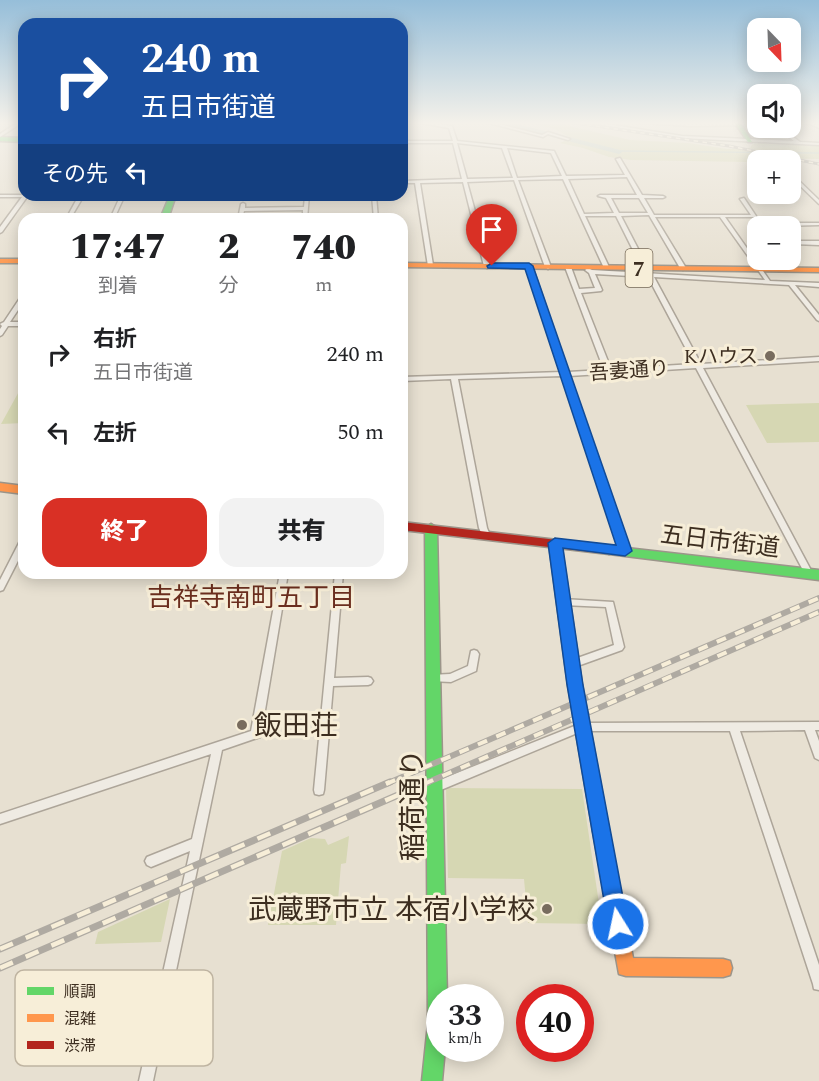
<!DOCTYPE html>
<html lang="ja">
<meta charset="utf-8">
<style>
body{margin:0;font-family:Spectral,"Noto Sans JP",serif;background:#f2f2f2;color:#202124;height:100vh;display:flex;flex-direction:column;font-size:22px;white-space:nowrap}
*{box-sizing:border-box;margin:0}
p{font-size:20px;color:#757577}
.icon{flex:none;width:33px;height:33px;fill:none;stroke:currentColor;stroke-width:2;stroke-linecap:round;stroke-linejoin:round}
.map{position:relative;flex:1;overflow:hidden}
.side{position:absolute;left:18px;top:213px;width:390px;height:366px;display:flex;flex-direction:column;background:#fff;border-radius:18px;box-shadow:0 3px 15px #0003}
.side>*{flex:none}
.top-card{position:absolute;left:18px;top:18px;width:390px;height:183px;border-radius:18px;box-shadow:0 3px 15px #0003;background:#1a4fa0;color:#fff;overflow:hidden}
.needle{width:39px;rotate:157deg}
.fabs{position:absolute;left:747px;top:18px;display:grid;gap:12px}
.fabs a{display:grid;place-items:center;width:54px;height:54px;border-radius:12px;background:#fff;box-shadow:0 3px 15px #0003;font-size:30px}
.speed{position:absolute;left:426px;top:984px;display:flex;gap:12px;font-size:30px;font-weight:700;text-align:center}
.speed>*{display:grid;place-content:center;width:78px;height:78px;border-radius:50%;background:#fff;box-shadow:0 3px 15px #0003;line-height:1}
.speed small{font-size:15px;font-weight:400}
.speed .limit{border:9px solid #d22;background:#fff;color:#111}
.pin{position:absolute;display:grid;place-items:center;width:51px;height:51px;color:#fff;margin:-62px -26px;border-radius:50% 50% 50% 0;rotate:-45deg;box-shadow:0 0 6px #0007}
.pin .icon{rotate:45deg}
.me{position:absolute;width:66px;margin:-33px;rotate:350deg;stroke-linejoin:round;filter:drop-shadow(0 0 4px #0008)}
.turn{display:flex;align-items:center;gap:21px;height:126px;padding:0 24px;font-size:27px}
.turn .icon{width:78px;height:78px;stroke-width:2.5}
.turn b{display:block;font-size:42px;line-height:51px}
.then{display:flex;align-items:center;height:57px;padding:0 24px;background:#0003;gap:12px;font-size:22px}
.eta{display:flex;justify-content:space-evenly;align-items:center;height:102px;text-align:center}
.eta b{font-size:36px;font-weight:800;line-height:42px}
.action{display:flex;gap:12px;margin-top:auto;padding:12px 24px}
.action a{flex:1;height:69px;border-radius:18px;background:#d93025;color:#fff;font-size:24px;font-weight:800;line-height:69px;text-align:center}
.action a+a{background:#f2f2f2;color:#202124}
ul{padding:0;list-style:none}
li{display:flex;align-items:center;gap:18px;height:78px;padding:0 24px}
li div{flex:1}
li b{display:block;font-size:22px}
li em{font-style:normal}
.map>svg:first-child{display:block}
.green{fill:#d6d7b3}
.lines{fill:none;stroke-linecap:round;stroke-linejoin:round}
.stream{stroke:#bcccc2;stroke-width:1.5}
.river{fill:#bcccc2;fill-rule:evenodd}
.street-casing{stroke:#ada599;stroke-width:3}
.fast-casing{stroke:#9c958a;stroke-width:3}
.slow-casing{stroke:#9c958a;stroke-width:3}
.jam-casing{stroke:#9c958a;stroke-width:3}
.street{fill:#efebe3;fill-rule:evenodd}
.fast{fill:#63d668;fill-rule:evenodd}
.slow{fill:#ff974d;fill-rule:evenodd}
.jam{fill:#b3261e;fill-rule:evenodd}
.rail-far2-casing{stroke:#afaaa2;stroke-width:3}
.rail-far1-casing{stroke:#afaaa2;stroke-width:6}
.rail-casing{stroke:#afaaa2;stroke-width:7}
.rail-far2{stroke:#f7eed8;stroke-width:1.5;stroke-dasharray:4.5;stroke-linecap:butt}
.rail-far1{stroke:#f7eed8;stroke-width:4;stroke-dasharray:10;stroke-linecap:butt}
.rail{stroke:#f7eed8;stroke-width:4.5;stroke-dasharray:14;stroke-linecap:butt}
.route{fill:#1a73e8;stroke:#114b97;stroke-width:1.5}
.poi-dot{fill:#786c5e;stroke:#f7eed8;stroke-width:2}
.labels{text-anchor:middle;stroke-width:6;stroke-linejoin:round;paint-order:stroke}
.far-poi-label{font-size:20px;fill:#3d2e20;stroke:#f7eed8;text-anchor:end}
.far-street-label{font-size:20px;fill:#3d2e20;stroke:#f7eed8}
.shield{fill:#f7eed8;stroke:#756857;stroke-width:1.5}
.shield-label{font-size:22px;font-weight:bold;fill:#3d2e20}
.street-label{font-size:24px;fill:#3d2e20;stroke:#f7eed8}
.neighbourhood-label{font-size:26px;fill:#6b2e1e;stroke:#f7eed8}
.near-poi-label{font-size:28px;fill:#3d2e20;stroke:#f7eed8;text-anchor:start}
.near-street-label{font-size:28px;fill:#3d2e20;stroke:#f7eed8}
.key{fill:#f7eed8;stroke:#bfb4a1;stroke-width:1.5}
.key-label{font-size:16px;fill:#3d2e20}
</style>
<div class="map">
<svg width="819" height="1081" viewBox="0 0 819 1081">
<rect width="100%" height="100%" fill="#e7e0d1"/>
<path class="green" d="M527,122H552L630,140L688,143L727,149L750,148L753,144L762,143L819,145V159L764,158L750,162L631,160L609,157L583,148L560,143L571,138L555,129Z
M24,385V423L1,424L22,386Z
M819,403V442L767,443L746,405Z
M446,788L582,789L602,924L528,923L524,879L448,878Z
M349,836L346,863L341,864L336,925H268L282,851L311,838L325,839L328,845Z
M170,899L161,942L95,944L98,932Z"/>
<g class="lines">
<path class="stream" d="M619,151L819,153"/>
<path class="river" d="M493,122H509L624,151L619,154Z"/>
<defs>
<path id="street" d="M18,122H23L0,137V134Z
M416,122H427L452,126L457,141L554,151L566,176L625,175L616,159L620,158L642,195L663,196L665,197L663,198H644L654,215H751L740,199L744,198L756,216V217H725L770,281L819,283V287L795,285L819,315V321L817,320L789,285L654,277L701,364L819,357V361L703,368L813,574L812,576H806L805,574L696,368L569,376L629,551L625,554L621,551L563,376L458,379L487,528L490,535L486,538L483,537L479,528L451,379L402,381V377L562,372L526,266L527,265L532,266L568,372L604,370L565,267L566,266L571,267L579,289L595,288L589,273L585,270L588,268L592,270L765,280L720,217H655L686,268L683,270L680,268L649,215L621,216L648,268L645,270L642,268L616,216H585L609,267L604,268L563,179L518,180L551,267L548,269L545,267L514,180L467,182L490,266L487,268L484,266L463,182L420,183L433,265L428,266L415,183H402V181L462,179L453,143H402V141H453L449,128ZM457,143L502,148L513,178L467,179ZM507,148L551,153L562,176L517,178ZM627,177L637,195H600L598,196L606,198L614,213L584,214L568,179ZM611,198H639L648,213H619ZM595,274L648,277L694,364L611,369L581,293L601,291L602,290Z
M485,122H492L542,135L548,132L570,139L568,140L548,134L543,137Z
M584,122H595L682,136L794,141L777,128H781L800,142L819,143V145L682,138Z
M630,122L690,124L758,123V125L690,126Z
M790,122H813L819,125V128L808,123L790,124Z
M777,158L781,160H775V159Z
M790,172L819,200V204L790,176Z
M0,195H175V196L173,197H124L114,219H110L120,197H83L70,219H66L78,197H27L2,232L0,233V227L22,197H0Z
M309,195L307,219H303V210L244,211L242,219H238L241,204L243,203L245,204V208L304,207L305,196L244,198L242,197V196Z
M372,195H376L378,219H374Z
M777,223H819V225L779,226L777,224Z
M790,236L796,241H819V245L793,244L790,241Z
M24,294V301L10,322H24V326H8L2,335L0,336V329L2,326L0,324L4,322L22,295Z
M24,538V549L3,590L0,591V580L20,541Z
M280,573H288L261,734L260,737L222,750L153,1081H139L190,851L151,867L147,865L145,861L147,857L192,839L211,754L0,824V814L251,731Z
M335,573H343L334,678L368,677L371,678L373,681L371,684L368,685L333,686L324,790L323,794L319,795L315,794L314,790Z
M563,599L613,602L624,647L622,650L572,668L569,667L567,664L569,661L614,645L606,607L563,605L560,604L559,602L560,600Z
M474,650L477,651L479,654L476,671L451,682L430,681L428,678L430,675L450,674L468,666L471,651Z
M819,722V730H815L819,741V760L815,758L805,730L740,731L819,965V990L814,989L813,984L730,731H582L436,792L432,791L431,787L432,783L582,723Z"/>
<path id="fast" d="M734,122H740L752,142H748Z
M0,137L24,138V142L0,141Z
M170,195H176L168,219H160Z
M431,524L437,528L447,998H440V1048H445L442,1081H422L428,1024L425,528Z
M555,539L561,543L582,685L609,831L607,837L601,839L595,837L593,831L568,685L549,543Z
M609,546L819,570V580L609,554L603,550Z"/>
<path id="slow" d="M0,259H24V263H0Z
M402,263L819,268V272L402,267Z
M0,483L24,486V494L0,491Z
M601,823L607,825L609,831L633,958L723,959L730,961L732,968L730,975L723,977L626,976L619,974L593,831L595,825Z"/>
<path id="jam" d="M402,522L609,546L615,550L609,554L402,530Z"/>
</defs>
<use href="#street" class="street-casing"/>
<use href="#fast" class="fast-casing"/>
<use href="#slow" class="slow-casing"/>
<use href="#jam" class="jam-casing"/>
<use href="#street" class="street"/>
<use href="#fast" class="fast"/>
<use href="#slow" class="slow"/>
<use href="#jam" class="jam"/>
<defs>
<path id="rail-far2" d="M569,122L729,146L819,164"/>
<path id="rail-far1" d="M386,784L819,598
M424,784L819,612"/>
<path id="rail" d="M0,949L390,782
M0,968L428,782"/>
</defs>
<use href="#rail-far2" class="rail-far2-casing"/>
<use href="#rail-far1" class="rail-far1-casing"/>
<use href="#rail" class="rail-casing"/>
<use href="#rail-far2" class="rail-far2"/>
<use href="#rail-far1" class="rail-far1"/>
<use href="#rail" class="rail"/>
</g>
<linearGradient id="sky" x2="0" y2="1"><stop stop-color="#96bed9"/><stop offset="0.45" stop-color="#f4f1ea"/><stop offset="1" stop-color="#f4f1ea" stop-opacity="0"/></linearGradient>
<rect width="819" height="273" fill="url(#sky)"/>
<path class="route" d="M492,263H529L533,266L632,551L625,556L563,548L583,685L628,924L625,931L618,934L611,931L608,924L567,685L548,543L555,538L616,545L525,269L488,268L487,266Z"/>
<g class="poi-dot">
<circle cx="770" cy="356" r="6"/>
<circle cx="242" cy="725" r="6"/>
<circle cx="547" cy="909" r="6"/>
</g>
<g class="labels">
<g class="far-poi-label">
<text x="758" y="363">Kハウス</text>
</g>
<g class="far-street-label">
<text transform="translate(629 370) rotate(-4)" y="7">吾妻通り</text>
</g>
<rect class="shield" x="625.5" y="249" width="27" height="38" rx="4.5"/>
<g class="shield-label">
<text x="639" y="276">7</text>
</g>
<g class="street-label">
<text transform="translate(720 541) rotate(7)" y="8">五日市街道</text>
</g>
<g class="neighbourhood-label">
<text x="251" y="606">吉祥寺南町五丁目</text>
</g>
<g class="near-poi-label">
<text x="254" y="735">飯田荘</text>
<text x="535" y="919" text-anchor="end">武蔵野市立 本宿小学校</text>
</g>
<g class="near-street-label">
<text transform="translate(412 805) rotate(-90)" y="10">稲荷通り</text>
</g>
</g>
<rect x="15" y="970" width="198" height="96" rx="9" class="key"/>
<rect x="27" y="987" width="27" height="8" fill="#63d668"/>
<rect x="27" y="1014" width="27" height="8" fill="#ff974d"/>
<rect x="27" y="1041" width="27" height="8" fill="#b3261e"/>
<g class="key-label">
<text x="64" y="997">順調</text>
<text x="64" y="1024">混雑</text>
<text x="64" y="1051">渋滞</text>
</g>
</svg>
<div class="fabs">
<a><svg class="needle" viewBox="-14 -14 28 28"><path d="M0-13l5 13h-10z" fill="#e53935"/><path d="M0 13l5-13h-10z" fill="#757577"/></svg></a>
<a><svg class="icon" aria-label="sound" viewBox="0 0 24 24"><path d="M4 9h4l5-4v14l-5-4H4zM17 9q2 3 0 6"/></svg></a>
<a>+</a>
<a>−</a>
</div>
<div class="speed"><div>33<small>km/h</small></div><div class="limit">40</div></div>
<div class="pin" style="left:492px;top:266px;background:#d93025"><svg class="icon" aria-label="arrive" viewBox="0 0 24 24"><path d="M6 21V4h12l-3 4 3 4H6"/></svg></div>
<svg class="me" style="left:618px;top:924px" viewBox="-20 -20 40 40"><circle r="17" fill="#1a73e8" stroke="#fff" stroke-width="3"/><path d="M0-11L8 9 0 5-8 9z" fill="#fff"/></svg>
<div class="top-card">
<div class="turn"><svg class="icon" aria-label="right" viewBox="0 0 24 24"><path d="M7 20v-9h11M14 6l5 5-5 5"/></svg><div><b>240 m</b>五日市街道</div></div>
<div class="then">その先<svg class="icon" aria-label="left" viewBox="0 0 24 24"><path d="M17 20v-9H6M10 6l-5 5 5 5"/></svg></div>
</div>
<section class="side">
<div class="eta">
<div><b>17:47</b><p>到着</p></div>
<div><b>2</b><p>分</p></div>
<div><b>740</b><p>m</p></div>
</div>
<ul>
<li><svg class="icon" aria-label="right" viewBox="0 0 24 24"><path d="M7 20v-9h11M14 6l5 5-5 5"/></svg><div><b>右折</b><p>五日市街道</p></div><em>240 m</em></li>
<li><svg class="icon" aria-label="left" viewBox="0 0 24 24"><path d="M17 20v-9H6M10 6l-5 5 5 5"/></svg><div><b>左折</b></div><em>50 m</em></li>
</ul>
<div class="action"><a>終了</a><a>共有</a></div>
</section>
</div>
